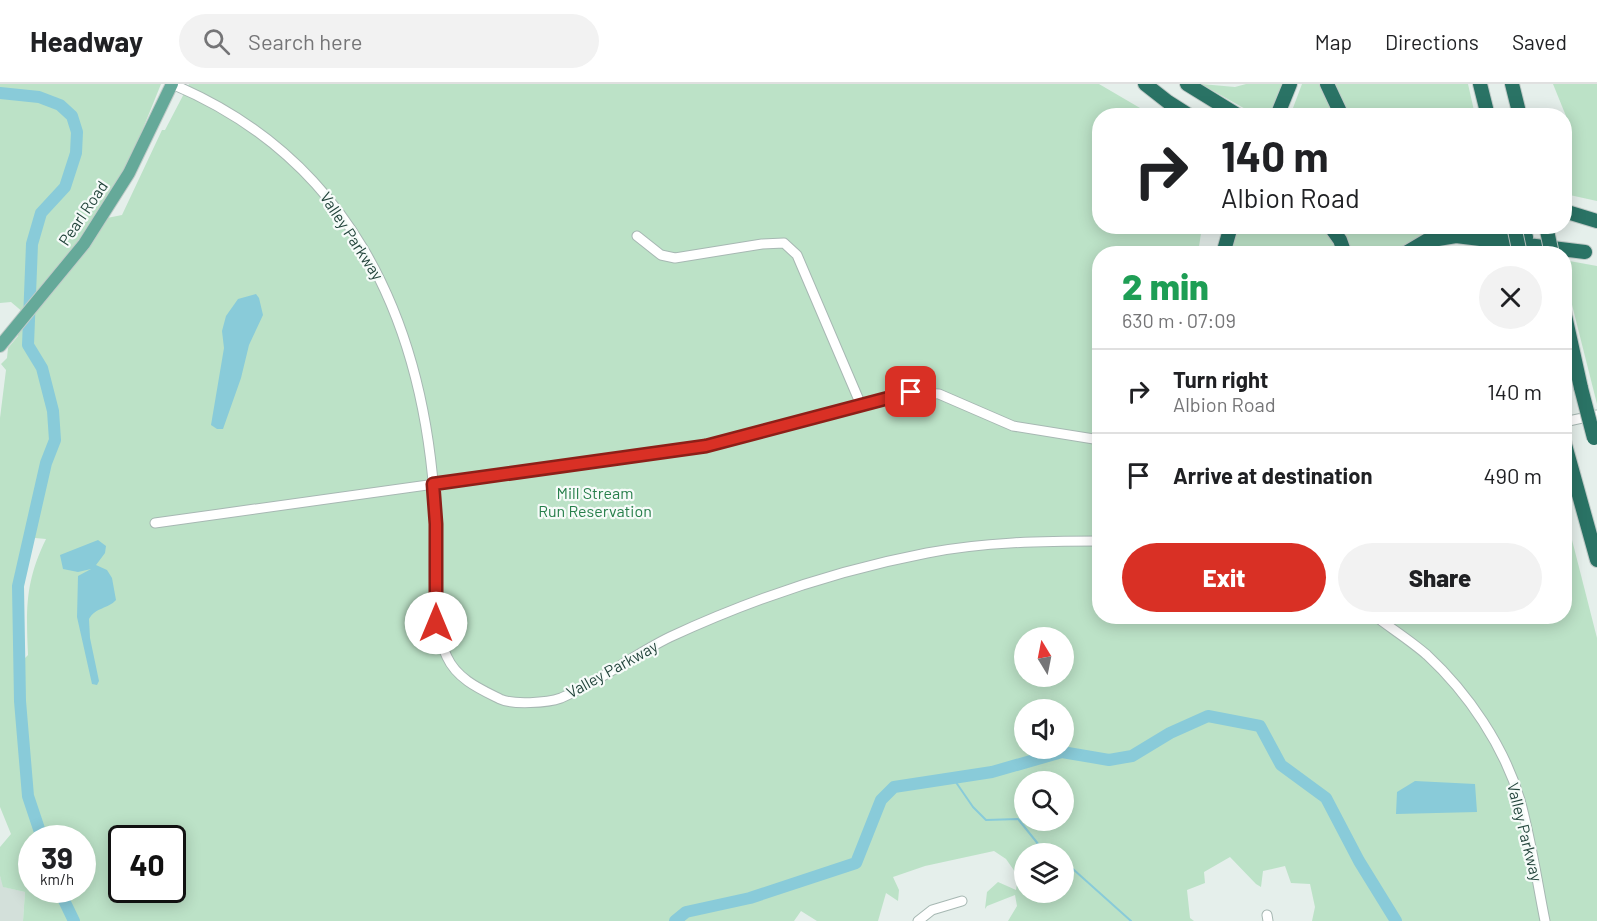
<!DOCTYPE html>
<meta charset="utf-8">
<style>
body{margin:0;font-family:Barlow,sans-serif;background:#f2f2f2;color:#202124;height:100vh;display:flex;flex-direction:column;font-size:22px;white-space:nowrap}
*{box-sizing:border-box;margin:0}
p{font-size:20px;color:#757577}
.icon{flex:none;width:33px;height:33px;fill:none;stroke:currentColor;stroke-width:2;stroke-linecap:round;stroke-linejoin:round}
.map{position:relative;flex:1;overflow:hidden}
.side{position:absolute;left:1092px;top:162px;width:480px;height:378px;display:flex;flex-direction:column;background:#fff;border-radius:24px;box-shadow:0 3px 15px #0003}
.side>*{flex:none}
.hud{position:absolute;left:1092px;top:24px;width:480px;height:126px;border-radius:24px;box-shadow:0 3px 15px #0003;background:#fff;color:#202124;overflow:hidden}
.needle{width:39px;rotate:350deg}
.controls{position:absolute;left:1014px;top:543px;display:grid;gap:12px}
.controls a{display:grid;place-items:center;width:60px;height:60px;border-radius:50%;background:#fff;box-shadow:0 3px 15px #0003;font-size:30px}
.speed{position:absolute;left:18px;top:741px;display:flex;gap:12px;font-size:30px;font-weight:700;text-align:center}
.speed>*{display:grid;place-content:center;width:78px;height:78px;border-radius:50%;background:#fff;box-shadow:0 3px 15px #0003;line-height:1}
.speed small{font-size:15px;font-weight:400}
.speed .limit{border:3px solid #111;border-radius:9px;background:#fff;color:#111}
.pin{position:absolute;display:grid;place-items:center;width:51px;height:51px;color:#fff;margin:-26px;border-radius:12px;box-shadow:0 3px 9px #0006}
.me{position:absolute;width:66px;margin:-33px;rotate:0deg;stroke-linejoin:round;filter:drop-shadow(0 0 4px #0008)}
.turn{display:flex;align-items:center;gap:21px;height:126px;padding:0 30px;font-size:27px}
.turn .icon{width:78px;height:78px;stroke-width:2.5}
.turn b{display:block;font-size:42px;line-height:51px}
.round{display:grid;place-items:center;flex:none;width:63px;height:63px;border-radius:32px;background:#f2f2f2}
.headline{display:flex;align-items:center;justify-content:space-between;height:102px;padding:0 30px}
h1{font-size:36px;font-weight:800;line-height:45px;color:#1e9e55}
.primary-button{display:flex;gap:12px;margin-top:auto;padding:12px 30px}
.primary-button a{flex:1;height:69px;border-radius:36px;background:#d93025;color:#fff;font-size:24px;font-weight:800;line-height:69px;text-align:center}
.primary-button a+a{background:#f2f2f2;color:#202124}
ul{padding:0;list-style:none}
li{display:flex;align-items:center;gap:18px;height:84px;padding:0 30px;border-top:2px solid #e0e0e0}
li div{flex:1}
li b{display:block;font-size:22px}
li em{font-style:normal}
header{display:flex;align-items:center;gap:36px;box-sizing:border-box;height:84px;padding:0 30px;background:#fff;border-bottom:2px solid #e0e0e0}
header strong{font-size:28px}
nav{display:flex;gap:33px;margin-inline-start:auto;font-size:21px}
.search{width:420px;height:54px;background:#f2f2f2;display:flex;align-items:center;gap:15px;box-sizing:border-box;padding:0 21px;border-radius:33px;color:#757577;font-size:22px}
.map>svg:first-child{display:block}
.built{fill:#d3e0da}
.green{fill:#bce2c7;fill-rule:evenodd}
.water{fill:#89cbd9}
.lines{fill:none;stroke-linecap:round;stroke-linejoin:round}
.stream{stroke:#89cbd9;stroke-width:2}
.river{stroke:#89cbd9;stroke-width:12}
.minor-casing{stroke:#a7b8b3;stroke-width:11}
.major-casing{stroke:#c1cbc8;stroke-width:14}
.highway-casing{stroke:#c1cbc8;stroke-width:16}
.minor{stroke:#fff;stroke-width:9}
.major{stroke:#65a999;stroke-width:12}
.highway{stroke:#2a7365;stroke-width:14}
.highway-bridge-casing{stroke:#c1cbc8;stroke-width:16;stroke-linecap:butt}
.highway-bridge{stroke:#2a7365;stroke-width:14}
.route-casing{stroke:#8d1f18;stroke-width:15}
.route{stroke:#d93025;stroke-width:10}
.labels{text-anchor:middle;stroke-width:4.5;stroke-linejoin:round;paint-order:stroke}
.street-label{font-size:16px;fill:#22443b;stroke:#f6fbf9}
.park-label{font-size:16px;fill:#277f4b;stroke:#f6fbf9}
</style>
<header>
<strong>Headway</strong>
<div class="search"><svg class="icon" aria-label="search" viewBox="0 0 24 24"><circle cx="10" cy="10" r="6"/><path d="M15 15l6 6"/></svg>Search here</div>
<nav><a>Map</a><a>Directions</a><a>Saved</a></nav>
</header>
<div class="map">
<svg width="1597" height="837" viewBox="0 0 1597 837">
<rect width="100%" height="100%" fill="#e5efeb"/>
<path class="built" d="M0,792L4,803L25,808L23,837H0Z"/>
<path class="green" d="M0,0H161L125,89L102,135L122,131L162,46H165L189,0H1099L1152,31L1100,32V142L1202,143L1198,169L1100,170V532H1564L1565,448L1571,452L1597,554V837H1312L1315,823L1310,800L1291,799L1285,782L1263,787L1261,803L1256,800L1230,773L1204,788L1205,799L1187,806L1190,834L1194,837H1008L1017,822L1015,811L987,822L985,825L987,808L998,798L1016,806L1018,792L1006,775L994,767L925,782L893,793L899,806L898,817L886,809L878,837H817L801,827L794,837H23L25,808L3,803L0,792V763L11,750L0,723V334L6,286L1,280L7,274L8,264L18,252L16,239L24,229L11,218L0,219ZM24,453L46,455C25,498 26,525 28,571L15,584L13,500ZM1024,554H1064V592H1024ZM1024,626H1064V664H1024ZM1024,698H1064V736H1024ZM32,754H82V806H32ZM122,754H172V806H122ZM1024,770H1064V808H1024Z
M1201,0L1235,3L1246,0H1287L1270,32L1256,31Z
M1302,0H1324L1329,21L1337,31L1290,32Z
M1333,0H1468L1475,31H1346Z
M1553,0H1597V117L1565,110L1566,32Z
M1237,142L1325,143L1341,170H1226Z
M1459,142L1476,146V150L1400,169L1349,170L1338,143Z
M1564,176L1597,182V320L1565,193Z"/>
<path class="water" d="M256,210L259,214L263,231L249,261L241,294L223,345H217L211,341L224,264L222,247L226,232L238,215Z
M98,456L106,462L105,469L96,481L107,486L112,494L116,516C108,525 96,523 89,535L90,554L99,597L97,601L92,600L77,533L78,492L91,485L78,488L63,485L60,471Z
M1415,697L1475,700L1477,728L1396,730L1397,708Z"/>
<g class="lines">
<path class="stream" d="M953,694L973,723L986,736L1018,735L1043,766L1050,770
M1064,777L1131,837"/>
<path class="river" d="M0,9L39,13L60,21L72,32L77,48L76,69L65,103L41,129L32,160L28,261L42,284L53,327L55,356L46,379L18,502L20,617L28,712L42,754
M59,806L74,837
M675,837L686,828L750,814L856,779L881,716L894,703L992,688L1062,668L1109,676L1132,672L1170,649L1208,632L1260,642L1281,681L1326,714L1359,777L1396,837"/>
<defs>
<path id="minor" d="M172,0C346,73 420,229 434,409C437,457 427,531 447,573C457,595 480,605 500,615C513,621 547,619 561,614C599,598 633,571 670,553C752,515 838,486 927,469C984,458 1042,457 1100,457
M637,152L661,171L675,174L762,160L784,159L797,171L861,321
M1564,338L1597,331
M155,439L707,362L911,308L939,310L1013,342L1100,356
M1375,532C1392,545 1411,557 1427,571C1468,609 1504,662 1520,716C1531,755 1537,797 1545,837
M1267,831L1268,837
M918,837L932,826L962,817"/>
<path id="major" d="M0,262L84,160L129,89L172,0"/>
<path id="highway" d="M1145,0L1168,18L1190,32
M1187,0L1239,32
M1327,0L1342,32
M1480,0L1488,32
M1512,0L1520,32
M1277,32L1290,0
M1564,127L1597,137
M1330,142L1340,156L1345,170
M1488,142L1526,153
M1223,170L1231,142
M1404,170L1426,157L1456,152L1585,168
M1564,227L1581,304
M1564,357L1597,476"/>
</defs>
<use href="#minor" class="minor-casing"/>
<use href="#major" class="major-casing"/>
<use href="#highway" class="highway-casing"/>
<use href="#minor" class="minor"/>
<use href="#major" class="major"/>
<use href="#highway" class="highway"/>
<defs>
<path id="highway-bridge" d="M1514,142L1520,170
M1546,142L1552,170
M1581,304L1594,354"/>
</defs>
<use href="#highway-bridge" class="highway-bridge-casing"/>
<use href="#highway-bridge" class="highway-bridge"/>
</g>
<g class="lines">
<defs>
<path id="route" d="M436,539V440L433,400L706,362L911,308"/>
</defs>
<use href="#route" class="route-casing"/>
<use href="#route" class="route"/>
</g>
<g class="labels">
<g class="street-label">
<text transform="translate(83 129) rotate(-56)" y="6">Pearl Road</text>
<text transform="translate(352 152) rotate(57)" y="6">Valley Parkway</text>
<text transform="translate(612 585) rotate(-29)" y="6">Valley Parkway</text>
<text transform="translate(1525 748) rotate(76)" y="6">Valley Parkway</text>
</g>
<g class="park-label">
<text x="595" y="415">Mill Stream<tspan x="595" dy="18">Run Reservation</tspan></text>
</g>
</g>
</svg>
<div class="controls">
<a><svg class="needle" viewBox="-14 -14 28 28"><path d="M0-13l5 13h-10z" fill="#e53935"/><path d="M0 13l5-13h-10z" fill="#757577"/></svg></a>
<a><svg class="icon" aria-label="sound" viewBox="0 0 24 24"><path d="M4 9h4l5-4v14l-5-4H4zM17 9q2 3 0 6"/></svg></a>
<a><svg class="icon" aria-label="search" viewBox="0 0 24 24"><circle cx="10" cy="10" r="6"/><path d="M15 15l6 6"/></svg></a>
<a><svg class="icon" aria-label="layers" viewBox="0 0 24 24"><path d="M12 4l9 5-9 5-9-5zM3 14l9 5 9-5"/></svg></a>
</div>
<div class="speed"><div>39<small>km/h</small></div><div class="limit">40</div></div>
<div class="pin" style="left:911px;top:308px;background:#d93025"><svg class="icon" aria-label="arrive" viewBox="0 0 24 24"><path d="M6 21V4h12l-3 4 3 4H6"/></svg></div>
<svg class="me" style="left:436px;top:539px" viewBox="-20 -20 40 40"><circle r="19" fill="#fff"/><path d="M0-13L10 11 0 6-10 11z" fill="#d93025"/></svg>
<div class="hud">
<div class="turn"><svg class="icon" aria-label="right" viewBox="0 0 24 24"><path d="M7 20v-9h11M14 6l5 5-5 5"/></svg><div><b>140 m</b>Albion Road</div></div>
</div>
<section class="side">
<div class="headline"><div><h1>2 min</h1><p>630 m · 07:09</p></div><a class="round"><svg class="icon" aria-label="close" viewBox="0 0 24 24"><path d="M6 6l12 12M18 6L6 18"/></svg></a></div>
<ul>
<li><svg class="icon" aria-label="right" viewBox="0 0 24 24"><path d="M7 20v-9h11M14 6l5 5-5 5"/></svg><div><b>Turn right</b><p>Albion Road</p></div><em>140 m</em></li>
<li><svg class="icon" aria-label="arrive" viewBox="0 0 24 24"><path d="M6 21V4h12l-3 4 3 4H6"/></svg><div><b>Arrive at destination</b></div><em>490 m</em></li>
</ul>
<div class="primary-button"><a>Exit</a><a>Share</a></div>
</section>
</div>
